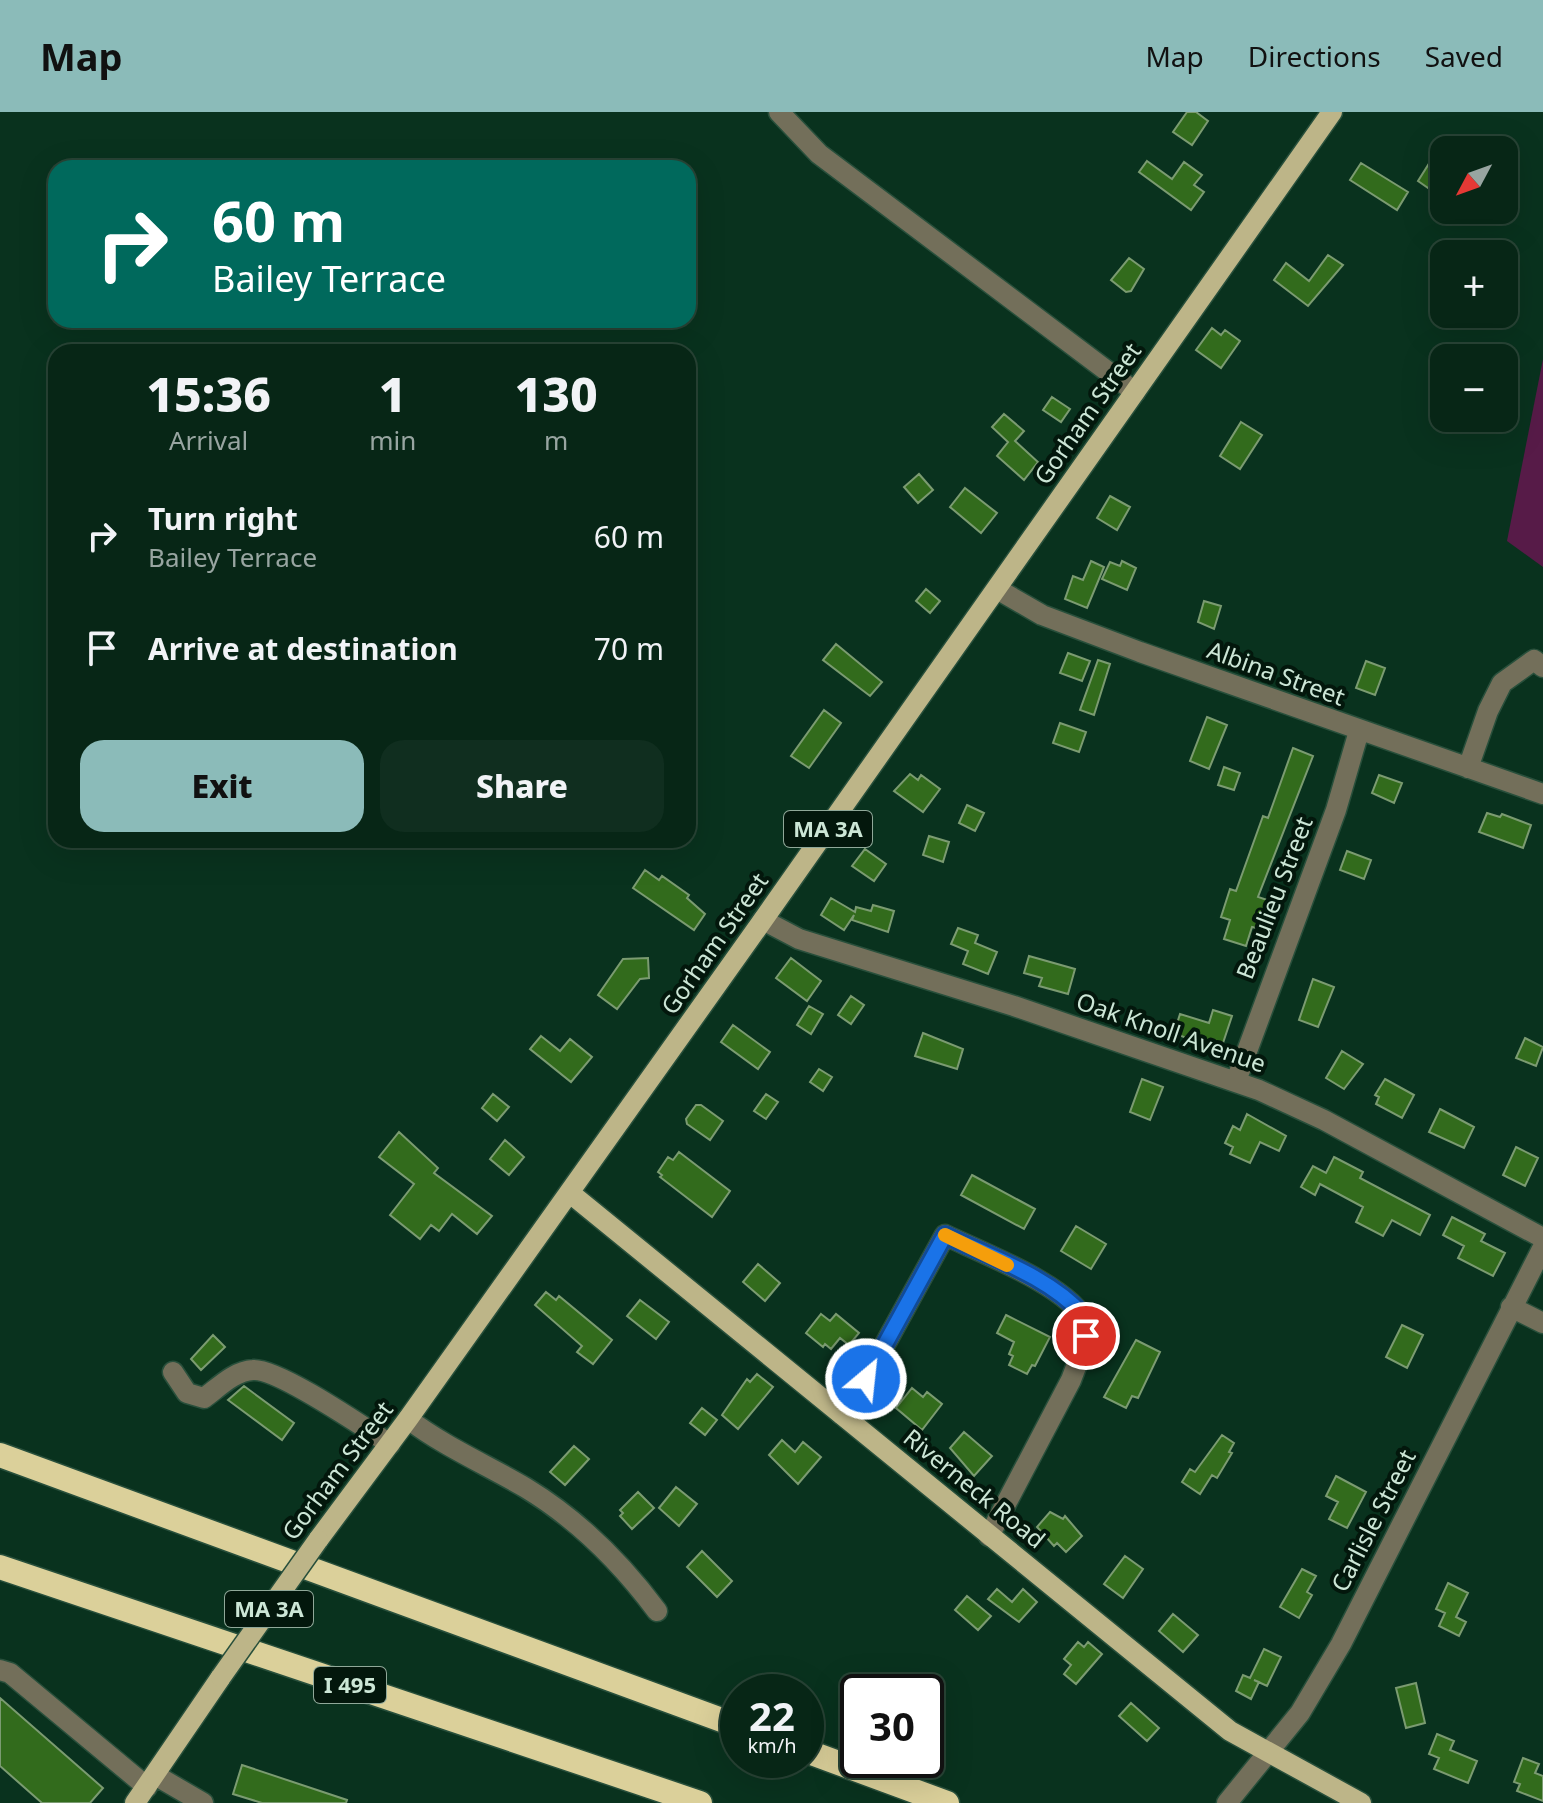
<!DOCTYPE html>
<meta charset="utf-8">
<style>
body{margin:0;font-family:"Noto Sans",sans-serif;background:#102e1f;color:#f1f3f6;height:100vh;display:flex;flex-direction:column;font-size:30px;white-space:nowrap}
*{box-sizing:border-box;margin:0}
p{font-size:26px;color:#98a5a1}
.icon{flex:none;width:44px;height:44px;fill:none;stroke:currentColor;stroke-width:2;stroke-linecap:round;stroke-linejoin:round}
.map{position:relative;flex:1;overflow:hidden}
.side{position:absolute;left:48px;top:232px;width:648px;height:504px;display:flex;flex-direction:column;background:#072616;border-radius:24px;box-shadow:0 8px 32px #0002,0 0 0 2px #284335}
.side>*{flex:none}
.guide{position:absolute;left:48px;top:48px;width:648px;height:168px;border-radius:24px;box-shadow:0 8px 32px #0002,0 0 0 2px #284335;background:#00695c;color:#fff;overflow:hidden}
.needle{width:52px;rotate:229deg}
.buttons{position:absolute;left:1430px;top:24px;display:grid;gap:16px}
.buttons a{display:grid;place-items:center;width:88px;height:88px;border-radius:16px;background:#072616;box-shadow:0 8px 32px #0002,0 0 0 2px #284335;font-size:40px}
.speed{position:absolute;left:720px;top:1562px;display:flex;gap:16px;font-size:40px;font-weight:700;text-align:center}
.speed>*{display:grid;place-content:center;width:104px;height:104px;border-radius:50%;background:#072616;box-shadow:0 8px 32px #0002,0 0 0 2px #284335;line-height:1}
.speed small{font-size:20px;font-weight:400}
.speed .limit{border:4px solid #111;border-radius:12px;background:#fff;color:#111}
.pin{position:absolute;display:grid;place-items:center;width:68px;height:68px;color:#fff;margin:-34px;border:4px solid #fff;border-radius:50%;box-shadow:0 2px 8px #0007}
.me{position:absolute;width:88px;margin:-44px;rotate:28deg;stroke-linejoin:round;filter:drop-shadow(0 0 6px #0008)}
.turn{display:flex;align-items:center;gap:28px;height:168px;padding:0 32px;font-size:36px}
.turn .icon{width:104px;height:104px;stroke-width:2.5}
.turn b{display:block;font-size:56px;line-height:68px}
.eta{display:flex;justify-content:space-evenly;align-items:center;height:136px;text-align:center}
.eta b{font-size:48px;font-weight:800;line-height:56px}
.action{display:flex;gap:16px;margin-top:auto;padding:16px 32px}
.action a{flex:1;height:92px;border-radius:24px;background:#8bbbb9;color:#111;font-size:32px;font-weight:800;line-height:92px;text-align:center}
.action a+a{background:#102e1f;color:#f1f3f6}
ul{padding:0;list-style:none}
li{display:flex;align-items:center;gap:24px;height:112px;padding:0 32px}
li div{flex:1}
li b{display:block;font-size:30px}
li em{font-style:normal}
header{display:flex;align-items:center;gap:48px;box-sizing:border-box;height:112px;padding:0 40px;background:#8bbbb9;color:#111}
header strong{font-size:38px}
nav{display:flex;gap:44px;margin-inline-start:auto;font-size:28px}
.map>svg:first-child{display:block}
.green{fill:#571b48}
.building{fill:#326b1c;stroke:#7b9b71;stroke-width:2}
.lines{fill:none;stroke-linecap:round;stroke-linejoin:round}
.minor-casing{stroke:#284f3b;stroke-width:23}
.major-casing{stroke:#284f3b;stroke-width:23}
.highway-casing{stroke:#284f3b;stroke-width:27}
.minor{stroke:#736f5a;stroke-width:20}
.major{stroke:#bdb588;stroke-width:20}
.highway{stroke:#dbd09a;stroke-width:24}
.major-bridge-casing{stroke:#284f3b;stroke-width:23;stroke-linecap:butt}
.major-bridge{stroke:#bdb588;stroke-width:20}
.route-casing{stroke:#114b97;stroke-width:20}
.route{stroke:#1a73e8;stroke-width:14}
.slow{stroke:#f59e0b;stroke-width:14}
.labels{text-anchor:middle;stroke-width:8;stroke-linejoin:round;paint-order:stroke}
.shield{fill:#03170c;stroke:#90a899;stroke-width:2}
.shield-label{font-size:22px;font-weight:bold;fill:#cce6d6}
.street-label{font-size:24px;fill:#cce6d6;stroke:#03170c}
</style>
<header>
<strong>Map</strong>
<nav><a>Map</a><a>Directions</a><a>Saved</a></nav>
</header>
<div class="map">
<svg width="1543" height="1691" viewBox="0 0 1543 1691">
<rect width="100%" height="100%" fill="#09321e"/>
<path class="green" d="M1543,247V455L1507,429Z"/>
<path class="building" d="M1187,0H1196L1208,9L1192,33L1173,20Z
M1147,49L1172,67L1184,50L1202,63L1194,73L1204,80L1191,98L1139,60Z
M1430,50L1444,59V87L1418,69Z
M1361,51L1408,80L1397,98L1350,68Z
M1328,143L1343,153L1308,194L1274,168L1286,151L1309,169Z
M1129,146L1144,157L1131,179L1126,180L1111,168Z
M1212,216L1221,223L1225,218L1240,229L1221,256L1196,238Z
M1052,285L1070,297L1061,310L1043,298Z
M1004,302L1024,319L1015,329L1038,350L1024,368L997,344L1008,330L992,315Z
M1241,310L1262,323L1240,357L1220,344Z
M919,362L933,378L918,391L904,375Z
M965,376L997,401L981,421L950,395Z
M1110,384L1130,395L1117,418L1097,406Z
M1091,449L1104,455L1087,496L1065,487L1073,464L1083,468Z
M1122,449L1136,456L1127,478L1102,467L1110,450L1120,454Z
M926,477L940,489L930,501L916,489Z
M1204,489L1221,494L1214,517L1198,510Z
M836,532L882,570L870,584L823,548Z
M1068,541L1090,549L1082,569L1060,561Z
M1098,548L1110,552L1094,603L1080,598Z
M1366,549L1385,556L1375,583L1356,576Z
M824,598L841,611L809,656L791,644Z
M1207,605L1227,613L1209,657L1190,649Z
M1060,611L1086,620L1079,640L1053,631Z
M1293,636L1313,644L1258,785L1276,791L1270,810L1260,806L1257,816L1252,815L1246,834L1224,827L1230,808L1221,805L1230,777L1236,779L1263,704L1268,706Z
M1224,655L1240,661L1234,678L1218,673Z
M910,662L918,668L921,663L940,677L923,700L894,679Z
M1379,663L1402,671L1394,691L1372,681Z
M967,693L984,701L975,719L959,711Z
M1487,701L1500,705L1502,702L1531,713L1523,736L1479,720Z
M929,724L949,730L943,750L923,743Z
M865,737L886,752L874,769L852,754Z
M1347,739L1371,748L1364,767L1340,758Z
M645,758L659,768L662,764L689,783L687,786L705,802L694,818L633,776Z
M831,786L855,800L856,795L871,799L873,793L894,799L888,820L852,808L854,803L844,818L821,803Z
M958,816L978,823L975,831L997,840L988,862L963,852L968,839L951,832Z
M1029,844L1075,857L1068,882L1039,874L1042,866L1024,861Z
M648,846L649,866L640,867L617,897L598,883L623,847Z
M791,846L821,869L807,889L776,866Z
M1313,867L1334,875L1318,915L1299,908Z
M851,884L864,893L851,912L838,903Z
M809,894L823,902L811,922L797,913Z
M1213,898L1232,904L1220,940L1174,921L1180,902L1209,911Z
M733,913L770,940L758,957L721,930Z
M923,921L963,937L957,957L915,944Z
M541,924L560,939L570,927L592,945L571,970L530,937Z
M1525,926L1543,935L1536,954L1516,946Z
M1342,939L1363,952L1344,977L1326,966Z
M819,957L832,965L823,979L810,970Z
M1142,967L1163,975L1150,1008L1130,1000Z
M1385,967L1414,983L1402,1006L1376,992L1379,985L1375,983Z
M493,982L509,995L497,1009L482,996Z
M766,982L778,990L766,1007L754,999Z
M696,993H701L723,1009L710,1028L687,1012L686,1007Z
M1440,997L1474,1015L1464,1036L1429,1020Z
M1247,1002L1286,1024L1279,1039L1260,1030L1250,1051L1230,1042L1233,1035L1225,1031L1233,1014L1240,1018Z
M399,1020L438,1056L434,1061L492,1104L477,1122L452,1102L439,1119L431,1113L420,1127L390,1103L414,1072L379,1045Z
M505,1028L524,1045L509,1063L490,1047Z
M1516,1035L1538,1046L1525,1074L1503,1063Z
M679,1040L730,1079L712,1105L660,1065L662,1063L658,1060L668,1045L673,1048Z
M1334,1045L1363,1060L1360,1066L1430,1103L1420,1123L1392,1108L1383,1124L1356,1110L1363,1095L1320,1072L1315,1083L1301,1075L1313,1054L1326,1061Z
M972,1063L1035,1097L1024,1117L961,1083Z
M1452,1105L1485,1122L1481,1129L1505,1141L1493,1164L1458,1146L1464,1134L1443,1123Z
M1076,1114L1106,1132L1091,1157L1061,1139Z
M758,1152L780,1171L765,1189L743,1170Z
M546,1180L556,1188L559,1184L612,1228L593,1252L577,1240L582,1234L535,1193Z
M640,1188L669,1210L656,1227L627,1204Z
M821,1202L830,1209L836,1202L859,1221L849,1233L840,1226L831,1237L825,1232L823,1235L806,1221Z
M1006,1203L1050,1225L1035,1254L1032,1253L1027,1262L1009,1253L1013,1244L1009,1242L1014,1230L997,1221Z
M1402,1213L1423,1223L1407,1256L1386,1245Z
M213,1223L225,1235L201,1258L191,1247Z
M1136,1228L1160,1240L1138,1286L1132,1284L1126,1296L1104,1285Z
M757,1262L773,1275L738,1317L722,1303L747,1267L750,1270Z
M244,1274L294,1311L282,1328L228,1288Z
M912,1276L923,1285L927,1280L942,1292L922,1318L896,1296Z
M702,1296L717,1308L705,1323L690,1311Z
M964,1320L992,1344L974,1364L950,1336Z
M1222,1323L1234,1331L1229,1340L1232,1341L1217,1366L1212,1363L1200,1382L1182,1370L1190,1357L1195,1360Z
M782,1328L795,1340L803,1330L821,1345L798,1372L769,1343Z
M574,1334L589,1347L565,1373L550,1360Z
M1336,1364L1366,1380L1347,1416L1329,1407L1338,1390L1326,1384Z
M676,1375L697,1392L679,1414L659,1396Z
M638,1380L654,1396L632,1417L620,1404L623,1401L620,1398Z
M1050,1400L1063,1407L1065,1404L1082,1424L1066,1440L1057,1431L1054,1434L1037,1415Z
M702,1439L732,1469L717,1485L687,1455Z
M1125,1444L1143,1457L1123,1486L1104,1472Z
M1302,1457L1316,1464L1307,1480L1312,1483L1299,1506L1280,1495Z
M1448,1471L1468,1481L1456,1505L1466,1510L1459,1524L1439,1514L1445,1501L1436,1497Z
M997,1477L1012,1490L1023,1477L1037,1490L1019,1510L988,1487Z
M967,1484L991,1504L978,1518L955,1498Z
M1173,1502L1198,1523L1183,1540L1159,1519Z
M1078,1530L1084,1535L1088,1530L1102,1542L1076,1572L1064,1562L1071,1553L1064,1547Z
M1264,1537L1281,1545L1267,1574L1254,1568L1259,1570L1251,1587L1236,1579L1243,1563L1250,1566Z
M1416,1571L1425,1611L1406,1616L1396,1576Z
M0,1586L103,1676L90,1691H42L0,1654Z
M1131,1591L1159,1616L1147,1629L1119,1604Z
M1437,1622L1454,1629L1450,1638L1477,1649L1468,1671L1434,1657L1439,1646L1429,1642Z
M1523,1646L1539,1652L1535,1661L1543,1664V1689L1517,1679L1520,1672L1514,1670Z
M242,1653L347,1688L346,1691H262L233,1682Z"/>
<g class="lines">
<defs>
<path id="minor" d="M779,0L819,42L1135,280
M997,477L1042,503L1140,540L1543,682
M1468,656L1488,599L1502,571L1534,548L1543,555
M763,808L799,827L1014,894L1259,978L1324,1008L1543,1126
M1236,969L1336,698L1359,619
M1511,1195L1543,1211
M173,1260L187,1281L204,1286C218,1276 234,1259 253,1258C278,1256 365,1316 390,1332
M841,1302L866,1267L945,1123C980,1140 1072,1175 1086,1211L1082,1239L1071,1268L989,1424
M408,1307C445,1335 487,1353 526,1376C577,1407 622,1452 657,1499
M0,1558L10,1561L147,1675
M155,1663L203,1691
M1227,1691L1300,1601L1341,1532L1543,1135"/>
<path id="major" d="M570,1081L1230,1619L1361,1691
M318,1428L408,1307L763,808L1332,0
M135,1691L221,1565"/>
<path id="highway" d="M0,1343L738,1614
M0,1455L700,1691
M806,1639L947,1691"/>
</defs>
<use href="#minor" class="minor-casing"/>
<use href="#major" class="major-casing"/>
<use href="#highway" class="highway-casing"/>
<use href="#minor" class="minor"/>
<use href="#major" class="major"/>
<use href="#highway" class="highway"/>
<defs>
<path id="major-bridge" d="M221,1565L318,1428"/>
</defs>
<use href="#major-bridge" class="major-bridge-casing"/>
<use href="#major-bridge" class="major-bridge"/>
</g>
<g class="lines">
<defs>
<path id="route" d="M866,1267L945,1123C990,1145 1050,1165 1083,1203L1086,1224"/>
</defs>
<use href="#route" class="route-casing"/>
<use href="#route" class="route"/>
<path class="slow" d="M945,1123L1007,1153"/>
</g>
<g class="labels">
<g class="shield">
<rect x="784" y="699" width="88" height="36" rx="6"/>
<rect x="225" y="1479" width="88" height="36" rx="6"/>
<rect x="314" y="1555" width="72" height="36" rx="6"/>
</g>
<g class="shield-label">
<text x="828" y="725">MA 3A</text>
<text x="269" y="1505">MA 3A</text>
<text x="350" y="1581">I 495</text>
</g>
<g class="street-label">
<text transform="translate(1088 302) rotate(-55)" y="8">Gorham Street</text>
<text transform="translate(1276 562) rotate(20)" y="8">Albina Street</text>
<text transform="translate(1275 786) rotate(-69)" y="8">Beaulieu Street</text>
<text transform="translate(715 832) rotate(-55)" y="8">Gorham Street</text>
<text transform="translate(1171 921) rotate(19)" y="8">Oak Knoll Avenue</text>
<text transform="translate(338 1359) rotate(-53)" y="8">Gorham Street</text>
<text transform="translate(974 1377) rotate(39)" y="8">Riverneck Road</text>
<text transform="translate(1374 1409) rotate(-63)" y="8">Carlisle Street</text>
</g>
</g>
</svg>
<div class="buttons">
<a><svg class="needle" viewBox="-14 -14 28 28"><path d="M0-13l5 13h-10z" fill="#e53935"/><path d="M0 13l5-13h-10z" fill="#98a5a1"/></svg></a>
<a>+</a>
<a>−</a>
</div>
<div class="speed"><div>22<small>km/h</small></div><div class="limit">30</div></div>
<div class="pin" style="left:1086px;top:1224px;background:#d93025"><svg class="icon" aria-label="arrive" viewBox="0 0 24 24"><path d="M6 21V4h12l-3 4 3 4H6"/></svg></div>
<svg class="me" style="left:866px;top:1267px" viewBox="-20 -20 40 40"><circle r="17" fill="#1a73e8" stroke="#fff" stroke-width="3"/><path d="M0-11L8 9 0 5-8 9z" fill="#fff"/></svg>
<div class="guide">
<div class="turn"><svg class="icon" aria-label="right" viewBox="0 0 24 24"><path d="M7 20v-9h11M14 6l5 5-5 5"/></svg><div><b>60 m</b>Bailey Terrace</div></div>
</div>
<section class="side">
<div class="eta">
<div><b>15:36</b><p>Arrival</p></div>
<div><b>1</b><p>min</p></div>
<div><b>130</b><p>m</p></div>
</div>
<ul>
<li><svg class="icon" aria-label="right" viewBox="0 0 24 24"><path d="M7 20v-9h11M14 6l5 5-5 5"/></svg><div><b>Turn right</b><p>Bailey Terrace</p></div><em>60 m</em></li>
<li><svg class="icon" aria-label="arrive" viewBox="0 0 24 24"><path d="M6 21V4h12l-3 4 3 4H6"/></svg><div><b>Arrive at destination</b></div><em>70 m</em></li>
</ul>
<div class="action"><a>Exit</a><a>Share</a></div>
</section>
</div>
